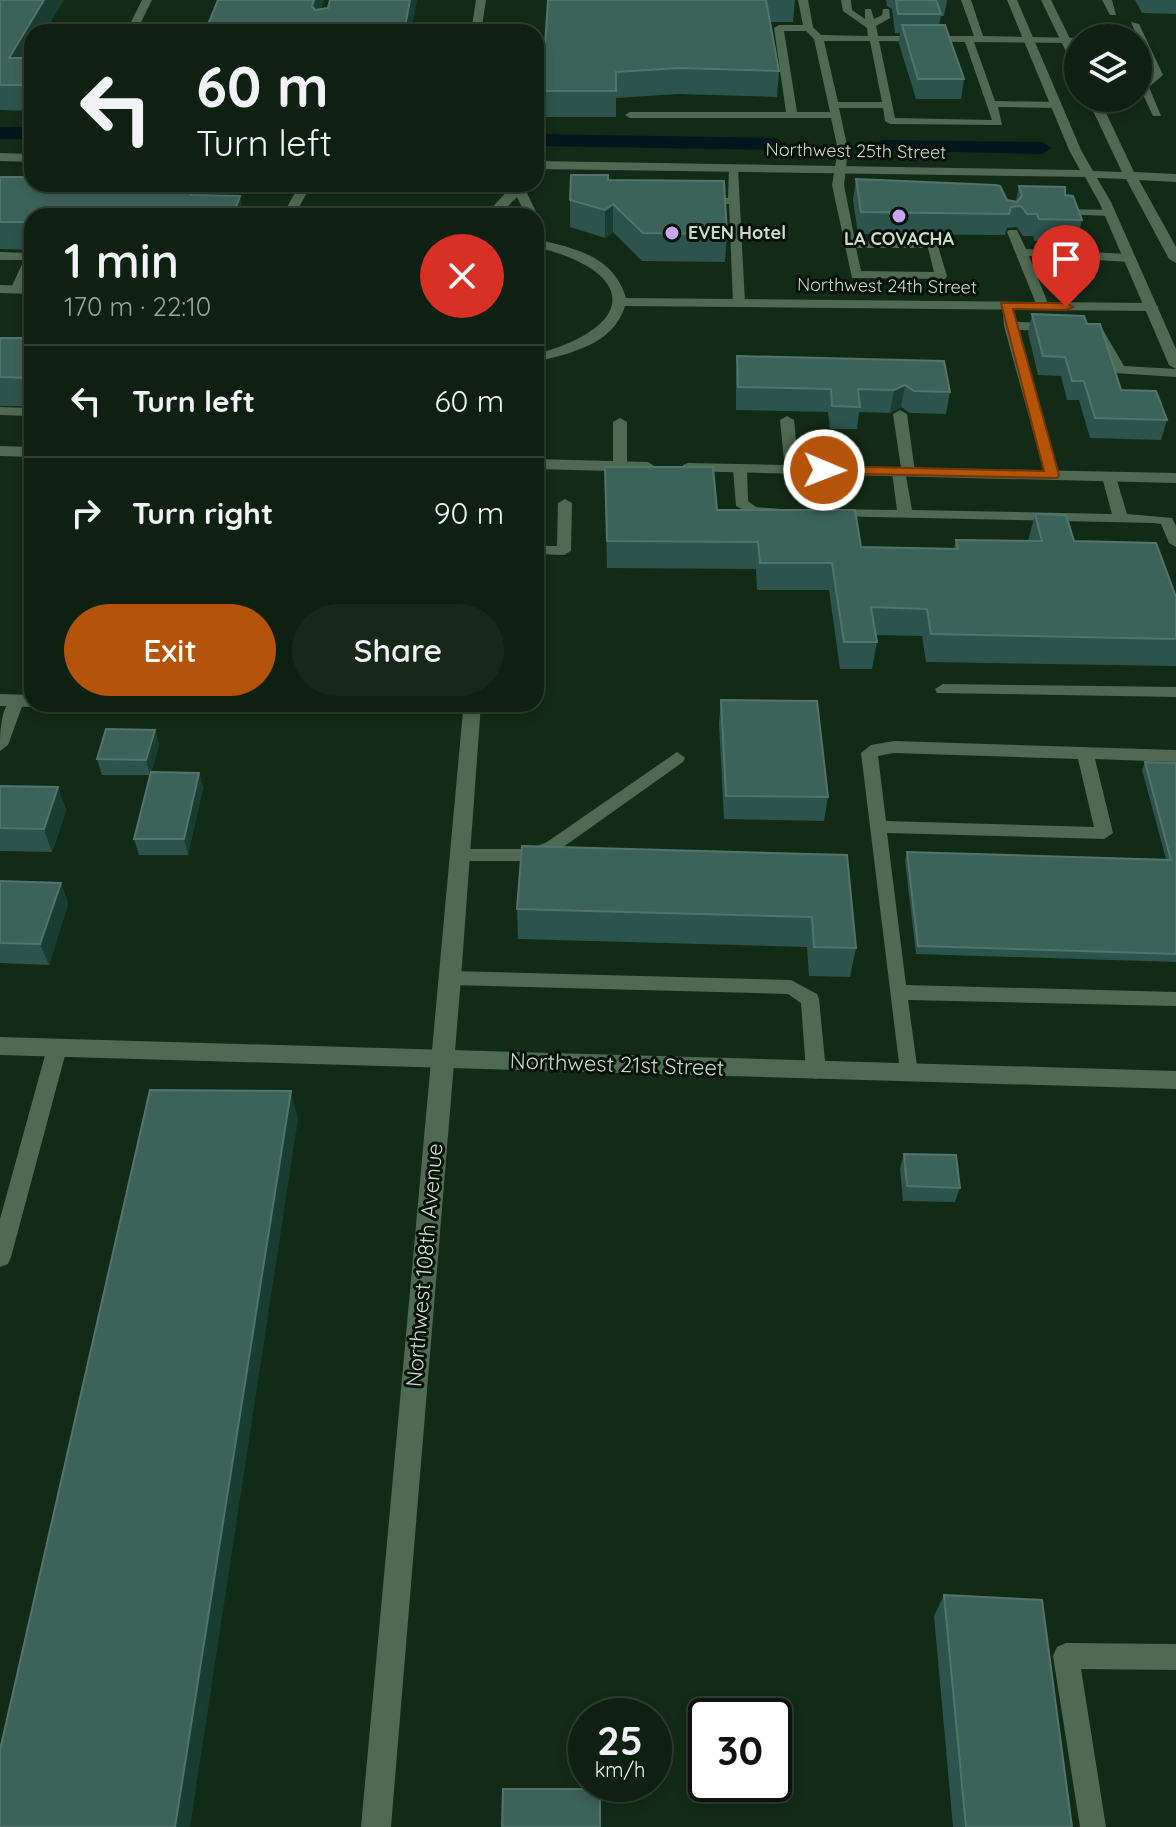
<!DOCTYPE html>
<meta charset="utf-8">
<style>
body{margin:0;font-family:Quicksand,sans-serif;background:#17281a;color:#f1f3f6;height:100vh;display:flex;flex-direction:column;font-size:30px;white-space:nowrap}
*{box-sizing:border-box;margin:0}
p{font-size:26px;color:#9ba39f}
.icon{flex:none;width:44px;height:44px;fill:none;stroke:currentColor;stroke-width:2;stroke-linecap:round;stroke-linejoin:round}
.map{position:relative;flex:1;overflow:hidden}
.panel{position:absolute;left:24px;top:208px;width:520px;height:504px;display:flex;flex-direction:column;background:#0e2011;border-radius:24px;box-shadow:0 4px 12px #0003,0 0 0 2px #2e3e31}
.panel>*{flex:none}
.top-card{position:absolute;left:24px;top:24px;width:520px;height:168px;border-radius:24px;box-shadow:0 4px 12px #0003,0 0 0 2px #2e3e31;background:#0e2011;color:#f1f3f6;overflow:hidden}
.controls{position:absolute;left:1064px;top:24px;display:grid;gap:16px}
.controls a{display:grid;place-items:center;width:88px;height:88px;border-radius:50%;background:#0e2011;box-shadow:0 4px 12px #0003,0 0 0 2px #2e3e31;font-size:40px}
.speed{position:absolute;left:568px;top:1698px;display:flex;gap:16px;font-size:40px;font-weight:700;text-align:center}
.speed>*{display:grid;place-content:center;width:104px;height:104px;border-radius:50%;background:#0e2011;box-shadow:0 4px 12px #0003,0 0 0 2px #2e3e31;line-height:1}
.speed small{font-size:20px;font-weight:400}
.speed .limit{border:4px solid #111;border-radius:12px;background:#fff;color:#111}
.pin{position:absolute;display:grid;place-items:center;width:68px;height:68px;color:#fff;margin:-82px -34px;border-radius:50% 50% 50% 0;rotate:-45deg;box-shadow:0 0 8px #0007}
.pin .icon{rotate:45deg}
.me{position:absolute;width:88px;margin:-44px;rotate:91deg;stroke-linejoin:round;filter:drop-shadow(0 0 6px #0008)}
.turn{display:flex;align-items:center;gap:28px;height:168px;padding:0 40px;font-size:36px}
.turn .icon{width:104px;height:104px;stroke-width:2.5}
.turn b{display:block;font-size:56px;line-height:68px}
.round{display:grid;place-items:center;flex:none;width:84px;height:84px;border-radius:42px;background:#17281a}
.overview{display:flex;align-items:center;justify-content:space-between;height:136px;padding:0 40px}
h1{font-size:48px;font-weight:600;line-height:60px}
.action{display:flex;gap:16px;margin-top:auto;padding:16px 40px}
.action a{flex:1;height:92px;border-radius:48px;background:#b45309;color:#fff;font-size:32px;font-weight:600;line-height:92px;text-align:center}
.action a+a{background:#17281a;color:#f1f3f6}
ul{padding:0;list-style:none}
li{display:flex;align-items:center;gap:24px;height:112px;padding:0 40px;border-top:2px solid #2e3e31}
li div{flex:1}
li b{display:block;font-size:30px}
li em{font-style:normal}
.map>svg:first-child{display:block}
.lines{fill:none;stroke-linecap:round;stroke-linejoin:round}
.canal{fill:#00181d;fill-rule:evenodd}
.lane{fill:#4f6a53;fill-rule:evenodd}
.street{fill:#4f6a53;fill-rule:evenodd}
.secondary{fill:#4f6a53;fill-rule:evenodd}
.wall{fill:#2c534c}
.shaded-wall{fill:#1a3d31}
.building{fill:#3d625a;stroke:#53746c;stroke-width:2}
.route{fill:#b45309;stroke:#753606;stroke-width:2}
.poi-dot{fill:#c8a6ef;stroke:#061008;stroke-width:3}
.labels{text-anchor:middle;stroke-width:6;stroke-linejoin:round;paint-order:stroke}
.far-street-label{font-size:18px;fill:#cbdacd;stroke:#061008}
.far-poi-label{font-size:18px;font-weight:bold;fill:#cbdacd;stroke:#061008;text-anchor:start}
.street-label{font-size:22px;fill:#cbdacd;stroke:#061008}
</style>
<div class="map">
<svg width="1176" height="1827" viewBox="0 0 1176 1827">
<rect width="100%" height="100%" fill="#122b17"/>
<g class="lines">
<path class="canal" d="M0,127H32V139H0Z
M536,134L775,138L785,144L775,150L536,146Z
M882,140L1042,142L1052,148L1042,154L875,150L872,146Z"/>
<path class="lane" d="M142,0H152L136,32H126Z
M476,0H486L481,32H471Z
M798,0H808L813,27L821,35L868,36L867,28L843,11L841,0H851L852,10L865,19V9H871L874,19L882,15L883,9H889L890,18L876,26L878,36H974L961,0H971L983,36L1081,38H1078V43L974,42L995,101L1056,102L1061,105L1056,108L998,107L1002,125L890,124L885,121L883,108H839L848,150L844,185L855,241L937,243L947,276L945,279L852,278L832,185L838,150L831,118H630L625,115L630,112H786L774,28L779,25H803ZM784,31H806L814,39L830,112H797ZM824,41H870L882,102H838ZM879,41L965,42L992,120L895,118ZM856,248H928L934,272L861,271Z
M1102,0H1112L1116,15H1110Z
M1131,22L1139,24L1163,75L1149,87L1161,116H1153L1139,86L1153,74Z
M729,166L738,168L745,303L739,307L733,303L729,204H700L694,201L700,198H728Z
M300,184H312L294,216H282Z
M1066,209L1109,210L1115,213L1109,216L1062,214V210Z
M1009,230H1017L1026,249L1130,254L1136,258L1130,262L1029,256L1049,306L1043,310L1037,306L1007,232Z
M0,252L32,253V267L20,293L10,290L24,260H0Z
M1002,303H1010L1017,322L1051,323L1057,327L1051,331L1019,330L1059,475L1057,478H1047L1045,475L1004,326Z
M1089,326H1097L1103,330L1124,366L1176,369V377L1115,373C1103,359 1100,342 1087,329Z
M0,407L32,408V416L0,415Z
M900,410L907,414L915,472L906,476L912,510L1112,514L1102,477L1109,473L1116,477L1127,514L1172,518L1176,526V547L1169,543L1161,524L1154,523L825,516L823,513L830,509L897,510L892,472L901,468L893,414Z
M787,416L794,420L799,470L792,474L785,470L780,420Z
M620,418L627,422V467L620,471L613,467V422Z
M740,465L747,469L748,501L756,507L781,509V515H753L736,506L733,469Z
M565,499L572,503L571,551L564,555L536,554V546H557L558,503Z
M943,684L1176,687V697L937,693L935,689Z
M16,696L24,701L8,745L0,751C0,734 0,703 16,696Z
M894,741L1176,750V762L1095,759L1113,833L1104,839L887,833L906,985L1176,992V1006L908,1000L918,1073L915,1079L908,1081L901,1079L861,753L871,745ZM894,753L1078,759L1094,827L886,821L878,756Z
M677,752L685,758L683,762L559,850L532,861H461L452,855L461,849H530L547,842Z
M451,971L791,980L817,994L819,999L826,1071L823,1077L816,1079L809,1077L806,1071L801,1003L788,994L451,985L444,983L442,978L444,973Z
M57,1040L64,1042L67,1048L11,1257L8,1264L0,1267V1219L47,1048L50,1042Z
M1066,1643L1176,1644V1670L1081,1669L1106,1827H1080L1053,1656L1057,1647Z"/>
<path class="street" d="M514,184H526L524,187L538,216L536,219V216H526L517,197L498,216H484Z
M536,239C574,248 614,256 626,298L1152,303L1159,307L1152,311L625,306C613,345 571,353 536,362V354C637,327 639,272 536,247Z
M0,285L32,286V294L0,293Z
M0,446L32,447V457L0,456Z
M536,459L648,462L656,467L648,472L536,469Z
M688,463L1176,473V483L683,471V465Z
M0,694L32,695V704H39L32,707L0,706Z
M297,704H481L461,978L391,1827H361L463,711L306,710Z"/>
<path class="secondary" d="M1007,0H1017L1081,150L1093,171L1122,172L1087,98H1099L1134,172L1176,174V182L1139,180L1176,247V263L1169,259L1126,179L1097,178L1111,202L1176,349V369L1169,365L1099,202L1085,177L536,169V161L1080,170L1069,150Z
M1041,0H1051L1078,55V69L1073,66Z
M0,153L32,154V162L0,161Z
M0,1037L1176,1071V1089L0,1055Z"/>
</g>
<path class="wall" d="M0,0L30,58H32V111L0,110Z
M548,0H795L793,22H770L779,71L777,97L678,94L616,98V117H543L542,91Z
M886,0H947L944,16H941L939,25L964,79L961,99H916L899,44L900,33H895L892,9L887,6Z
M1135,0H1176V14L1142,13Z
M0,177L209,191L32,216V250L0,249Z
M856,179L1016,201L1019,186L1065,195L1082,220L1077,241H1034L1033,236H1023L1017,227L1007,228L1005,235L858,234L853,200Z
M608,180L727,234L725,262L642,261L613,232L605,238L570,227V200Z
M1032,314L1087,324L1121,390L1167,420L1161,440L1090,438L1079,400H1067L1061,376L1038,375L1028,333Z
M0,338H32V406H0Z
M737,356L950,392L946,414L910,413L901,407L890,413L859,412L857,429H830L828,412L736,410V378Z
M605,467L717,510L861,547L954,548L956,540L1028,541L1035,514L1074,541L1176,597V666L926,662L922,636L876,635L877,642L872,669H840L829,590H757L756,569L607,568Z
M721,700L828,797L824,821L724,819L719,723Z
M155,730L159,746L151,772L199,773L203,788L188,855H139L134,839L150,775H102L97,759Z
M1145,762L1176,763V962L916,954L905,860L907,852L1166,859L1142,770Z
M0,786L58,787L66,810L52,852L0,851Z
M847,855L856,948L850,977L809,976L807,947L518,939L517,909Z
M0,881L61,883L68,904L49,965L0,963Z
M904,1154L960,1188L955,1202L903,1201L900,1168Z
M944,1595L1072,1827H953L934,1616Z"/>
<path class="shaded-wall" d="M44,0H64L45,32H32V55L15,83L9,58Z
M314,0H324L315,31L312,6Z
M410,0H417L411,32H404Z
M196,184H208L209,191L199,216L191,195Z
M240,196L243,216H233Z
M613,204V232L605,238V210Z
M905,385L901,407L890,413L894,390Z
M155,730L159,746L150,775L146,760Z
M199,773L203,788L188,855L184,839Z
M58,787L66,810L52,852L44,829Z
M61,883L68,904L49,965L40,944Z
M291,1091L298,1119L190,1827H175Z"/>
<path class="building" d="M0,0H44L9,58H32V85H0Z
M218,0H314L312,6L315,10L328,8L330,0H410L404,32H205Z
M548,0H766L779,71L679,68L616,72V91H542Z
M896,0H936L941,14H898Z
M902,25H945L964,79H918Z
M571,175H608V180L724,181L727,234L643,233L613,204L605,210L570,200Z
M0,177H32V184H196L191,195L240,196L233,216H32V222H0Z
M856,179L995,185L1000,186L1007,200L1017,202L1022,196L1019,186L1065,187V195L1073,196L1082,220L1039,219L1037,214H1027L1021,206L1011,207L1009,214L861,212Z
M1032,314L1084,316L1087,324H1100L1121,390L1156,391L1167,420L1095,418L1084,381H1072L1065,357L1043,356Z
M0,338H32V378L0,377Z
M737,356L944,361L950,392L914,391L905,385L894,390L858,389L860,407L832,406L831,389L738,387Z
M605,467H713L717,510H855L861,547L958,549L956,540L1042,541L1035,514L1066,515L1074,541L1156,543L1176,597V639L931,634L927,609L871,607L877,642H844L832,563H760L758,542L607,541Z
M721,700L817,701L828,797L726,796Z
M106,729L155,730L146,760L97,759Z
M1145,762L1176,763V954L918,946L907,852L1171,860Z
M151,772L199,773L184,839H134Z
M0,786L58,787L44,829L0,828Z
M522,846L847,855L856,948L814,947L812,917L517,909Z
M0,881L61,883L40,944L0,943Z
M150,1090L291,1091L175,1827H0V1750Z
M904,1154L956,1155L960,1188L907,1186Z
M944,1595L1042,1600L1072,1827H966Z
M503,1789H600V1827H502Z"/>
<path class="route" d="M1001,303H1066L1073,307L1066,310L1013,309L1059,475L1057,478L819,473V467L824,466L1044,471Z"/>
<g class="poi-dot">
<circle cx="899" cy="216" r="8"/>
<circle cx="672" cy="233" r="8"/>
</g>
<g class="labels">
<g class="far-street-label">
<text transform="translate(856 151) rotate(1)" y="6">Northwest 25th Street</text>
<text transform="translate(887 286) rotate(1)" y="6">Northwest 24th Street</text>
</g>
<g class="far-poi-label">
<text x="688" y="239">EVEN Hotel</text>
<text x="899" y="245" text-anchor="middle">LA COVACHA</text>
</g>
<g class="street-label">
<text transform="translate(617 1064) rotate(2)" y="8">Northwest 21st Street</text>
<text transform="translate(424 1265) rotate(-85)" y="8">Northwest 108th Avenue</text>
</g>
</g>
</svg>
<div class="controls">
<a><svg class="icon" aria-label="layers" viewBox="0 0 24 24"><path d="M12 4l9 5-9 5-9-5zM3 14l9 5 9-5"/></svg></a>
</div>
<div class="speed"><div>25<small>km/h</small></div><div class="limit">30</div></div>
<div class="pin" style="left:1066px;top:307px;background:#d93025"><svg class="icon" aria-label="arrive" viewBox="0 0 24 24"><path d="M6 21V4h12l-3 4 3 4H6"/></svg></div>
<svg class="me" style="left:824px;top:470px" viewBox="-20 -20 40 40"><circle r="17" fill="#b45309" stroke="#fff" stroke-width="3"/><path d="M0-11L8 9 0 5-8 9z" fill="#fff"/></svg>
<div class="top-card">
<div class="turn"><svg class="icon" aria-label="left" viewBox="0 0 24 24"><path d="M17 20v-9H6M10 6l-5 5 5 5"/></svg><div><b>60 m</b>Turn left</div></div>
</div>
<section class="panel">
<div class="overview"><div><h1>1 min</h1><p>170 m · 22:10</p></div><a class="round" style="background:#d93025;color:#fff"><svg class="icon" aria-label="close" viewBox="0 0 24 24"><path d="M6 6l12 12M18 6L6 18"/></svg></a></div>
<ul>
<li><svg class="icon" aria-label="left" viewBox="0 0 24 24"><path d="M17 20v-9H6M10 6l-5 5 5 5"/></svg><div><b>Turn left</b></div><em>60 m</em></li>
<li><svg class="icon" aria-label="right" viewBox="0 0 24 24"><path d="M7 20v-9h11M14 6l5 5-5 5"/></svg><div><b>Turn right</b></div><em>90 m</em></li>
</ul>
<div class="action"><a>Exit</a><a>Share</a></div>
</section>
</div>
